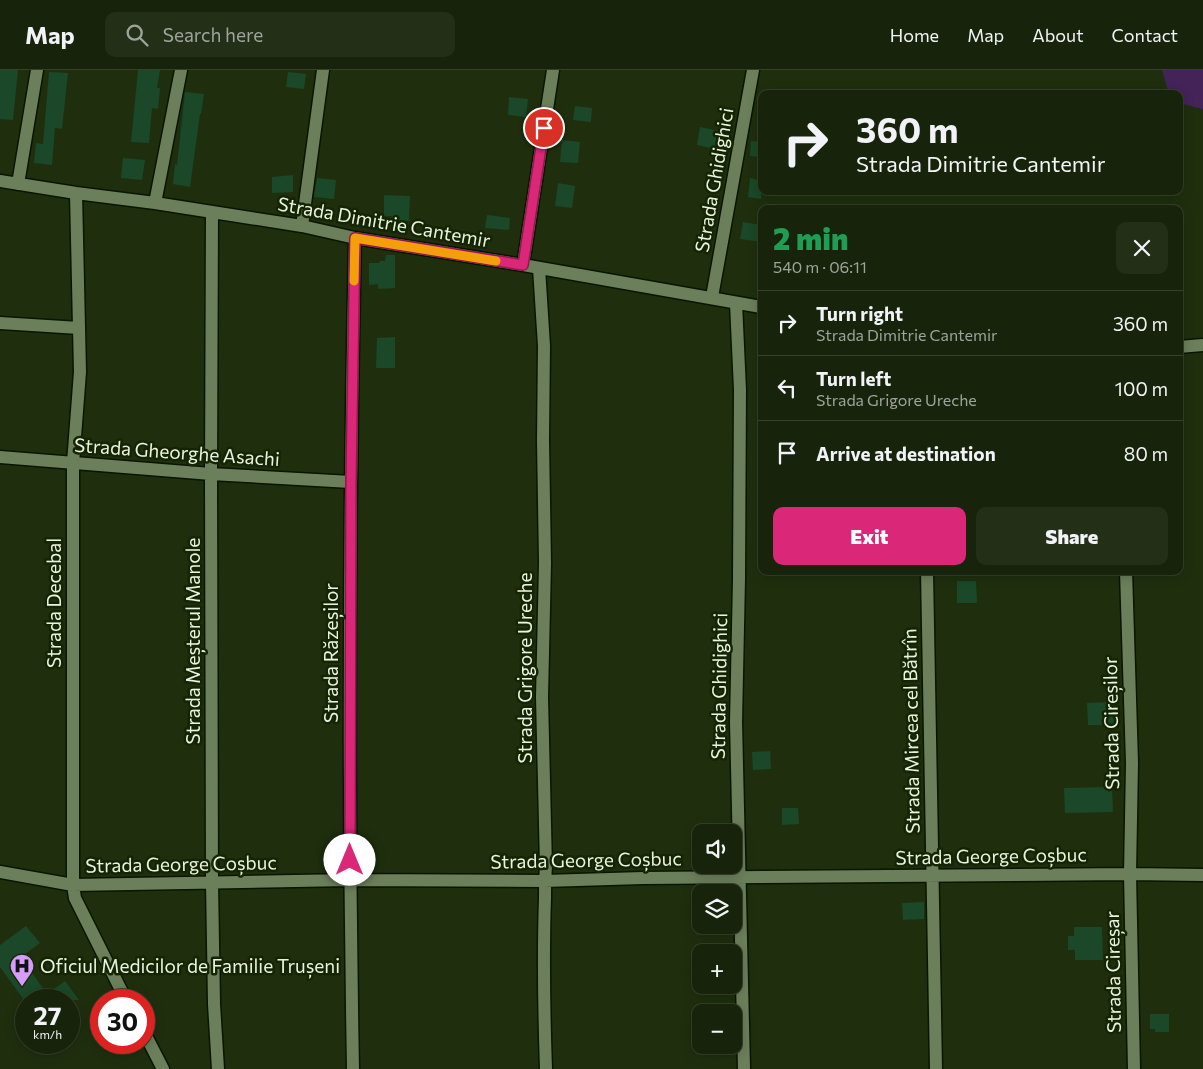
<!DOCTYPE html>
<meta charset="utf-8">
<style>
body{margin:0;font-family:Commissioner,sans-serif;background:#242f18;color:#f1f3f6;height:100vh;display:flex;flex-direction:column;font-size:19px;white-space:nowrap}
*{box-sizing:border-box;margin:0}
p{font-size:16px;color:#9ea49c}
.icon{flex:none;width:28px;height:28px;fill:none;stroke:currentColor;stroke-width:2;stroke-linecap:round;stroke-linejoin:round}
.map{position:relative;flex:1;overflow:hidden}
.drawer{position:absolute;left:758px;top:135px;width:425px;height:370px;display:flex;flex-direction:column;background:#17230a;border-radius:10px;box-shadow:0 2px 12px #0003,0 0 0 1px #36402b}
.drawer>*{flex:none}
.top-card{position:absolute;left:758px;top:20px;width:425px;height:105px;border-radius:10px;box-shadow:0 2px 12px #0003,0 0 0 1px #36402b;background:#17230a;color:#f1f3f6;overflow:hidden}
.fabs{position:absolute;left:692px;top:754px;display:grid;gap:10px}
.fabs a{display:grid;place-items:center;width:50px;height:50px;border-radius:10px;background:#17230a;box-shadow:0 2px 12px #0003,0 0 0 1px #36402b;font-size:25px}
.speed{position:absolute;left:15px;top:919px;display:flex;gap:10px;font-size:25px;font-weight:700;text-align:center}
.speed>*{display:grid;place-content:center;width:65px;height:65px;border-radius:50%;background:#17230a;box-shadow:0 2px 12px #0003,0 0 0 1px #36402b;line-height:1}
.speed small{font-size:12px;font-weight:400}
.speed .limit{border:8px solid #d22;background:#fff;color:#111}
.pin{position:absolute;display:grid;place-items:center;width:42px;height:42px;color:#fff;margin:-21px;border:2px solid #fff;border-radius:50%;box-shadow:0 1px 5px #0007}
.me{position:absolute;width:55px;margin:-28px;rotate:0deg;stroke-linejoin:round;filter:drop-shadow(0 0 4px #0008)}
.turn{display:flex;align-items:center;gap:18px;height:105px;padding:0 15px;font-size:22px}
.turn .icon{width:65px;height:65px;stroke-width:2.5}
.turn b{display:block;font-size:35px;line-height:42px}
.round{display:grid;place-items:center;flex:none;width:52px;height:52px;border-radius:10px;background:#242f18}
.head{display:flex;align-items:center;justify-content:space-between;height:85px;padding:0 15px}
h1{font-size:30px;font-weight:800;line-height:38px;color:#1e9e55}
.primary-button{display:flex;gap:10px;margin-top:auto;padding:10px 15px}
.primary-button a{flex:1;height:58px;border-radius:10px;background:#db2777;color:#fff;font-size:20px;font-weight:800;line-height:58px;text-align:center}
.primary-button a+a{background:#242f18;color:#f1f3f6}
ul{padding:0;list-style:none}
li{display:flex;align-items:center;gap:15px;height:65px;padding:0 15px;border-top:1px solid #36402b}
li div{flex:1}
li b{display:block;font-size:19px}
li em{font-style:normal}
header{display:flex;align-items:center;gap:30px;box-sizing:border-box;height:70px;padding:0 25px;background:#17230a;border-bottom:1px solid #36402b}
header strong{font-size:24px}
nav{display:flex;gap:28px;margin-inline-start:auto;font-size:18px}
.search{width:350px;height:45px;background:#242f18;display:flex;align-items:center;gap:12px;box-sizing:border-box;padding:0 18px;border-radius:10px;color:#9ea49c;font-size:19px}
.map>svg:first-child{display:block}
.green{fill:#442359}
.building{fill:#1a4828}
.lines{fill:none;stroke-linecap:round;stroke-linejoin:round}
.street-casing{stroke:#081600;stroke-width:15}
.street{stroke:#6c7f5b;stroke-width:12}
.route-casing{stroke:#8e194d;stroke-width:12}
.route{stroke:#db2777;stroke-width:9}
.slow{stroke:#f59e0b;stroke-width:9}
.labels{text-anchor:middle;stroke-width:5;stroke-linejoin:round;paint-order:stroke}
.street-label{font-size:19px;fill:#e9f4e0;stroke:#152504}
.poi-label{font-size:19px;fill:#e9f4e0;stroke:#152504;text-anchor:start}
</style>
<header>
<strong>Map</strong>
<div class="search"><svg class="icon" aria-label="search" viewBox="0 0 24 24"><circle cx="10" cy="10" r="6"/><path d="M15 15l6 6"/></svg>Search here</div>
<nav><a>Home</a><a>Map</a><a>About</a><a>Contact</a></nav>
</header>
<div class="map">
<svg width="1203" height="999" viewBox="0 0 1203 999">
<rect width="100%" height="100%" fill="#1f2f0e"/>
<path class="green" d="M1162,0H1203V39L1179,33V24H1169Z"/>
<path class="building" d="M0,0H18L13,50L0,49Z
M138,0H160L157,18H160L158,39L152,38L149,73L131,72Z
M49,2L68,3L62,59L55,58L52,95L34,93L36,73L43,74Z
M288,2L306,4L304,19L286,17Z
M185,22L204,24L201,44H200L190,117L173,114L175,94L177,95Z
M509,27L528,29L526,47L508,45Z
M575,36L592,38L591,52L573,50Z
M700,57L719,61L716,79L697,75Z
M562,70L580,72L578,93L560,92Z
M751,71L761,72V87L750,86Z
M123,88L145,90L142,110L121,108Z
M293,105V122L272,123V107Z
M317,108L336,110L334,129L314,127Z
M750,108L761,110V129L748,127Z
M558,113L575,116L572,138L555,136Z
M384,125L410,126L409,151L391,150L392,146H384Z
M487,145L510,148L509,160L485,158Z
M743,152L761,155V172L740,169Z
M386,185H395V218L378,219V214L369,215V193H379L380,191H385Z
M395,267V298H376L377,268Z
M957,511H976L977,533H957Z
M1113,632L1114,655H1088L1087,633Z
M770,681L771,699L753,700L752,682Z
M1112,717L1113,742L1065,743L1064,718Z
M782,738H798L799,754L782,755Z
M924,832V849L903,850L902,833Z
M26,856L40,873L21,887L47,924L65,911L79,930H24L0,897V875Z
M1074,857H1102L1103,890H1075V880H1068V866H1074Z
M1150,944H1169V962H1155V959H1150Z"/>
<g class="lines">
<defs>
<path id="street" d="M0,111L76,123L155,133L302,156L355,168L523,195L761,237
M18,114L37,0
M76,123L80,302L73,393V815L75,828L126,930
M155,133L181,0
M212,143L211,404L212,812L214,934L218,999
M302,156L323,0
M523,195L553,0
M539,198L544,276L543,370L545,493L542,627L546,797C545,807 545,817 545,828C543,885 544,942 546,999
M712,227L753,0
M736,233L740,320L739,509L736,652L744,999
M0,253L79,258
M1179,277L1203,275
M0,387L211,404L351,412
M927,501L936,999
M1126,501L1132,693L1130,804L1134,999
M0,802L73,815L349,810L544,811L643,808L1130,804L1203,805
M144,962L163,999
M353,999C348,722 349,445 355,168"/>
</defs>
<use href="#street" class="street-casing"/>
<use href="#street" class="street"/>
</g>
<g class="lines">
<defs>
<path id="route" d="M350,790L351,412L355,168L523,195L544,58"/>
</defs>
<use href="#route" class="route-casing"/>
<use href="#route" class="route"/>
<path class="slow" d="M354,211L355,168L496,191"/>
</g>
<defs>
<symbol id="hospital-pin" viewBox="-11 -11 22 30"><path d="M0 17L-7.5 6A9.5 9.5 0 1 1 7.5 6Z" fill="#d59cfb" stroke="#152504"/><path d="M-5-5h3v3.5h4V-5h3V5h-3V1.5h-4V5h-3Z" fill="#111"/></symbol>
</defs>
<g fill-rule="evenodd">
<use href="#hospital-pin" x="8" y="882" width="28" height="38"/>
</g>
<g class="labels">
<g class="street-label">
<text transform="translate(714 110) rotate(-80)" y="7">Strada Ghidighici</text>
<text transform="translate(384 152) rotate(10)" y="7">Strada Dimitrie Cantemir</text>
<text transform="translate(177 382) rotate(4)" y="7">Strada Gheorghe Asachi</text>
<text transform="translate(54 533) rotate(-90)" y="7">Strada Decebal</text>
<text transform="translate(193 571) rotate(-90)" y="7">Strada Meșterul Manole</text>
<text transform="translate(331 583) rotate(-90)" y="7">Strada Răzeșilor</text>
<text transform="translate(525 598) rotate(-90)" y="7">Strada Grigore Ureche</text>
<text transform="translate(719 616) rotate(-89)" y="7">Strada Ghidighici</text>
<text transform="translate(1111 653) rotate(-91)" y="7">Strada Cireșilor</text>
<text transform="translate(911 661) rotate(-91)" y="7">Strada Mircea cel Bătrîn</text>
<text transform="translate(991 786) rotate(-1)" y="7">Strada George Coșbuc</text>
<text transform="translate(586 790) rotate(-1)" y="7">Strada George Coșbuc</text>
<text transform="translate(181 794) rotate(-1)" y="7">Strada George Coșbuc</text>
<text transform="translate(1113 902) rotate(-91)" y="7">Strada Cireșar</text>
</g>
<g class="poi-label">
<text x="40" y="903">Oficiul Medicilor de Familie Trușeni</text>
</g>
</g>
</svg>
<div class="fabs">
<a><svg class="icon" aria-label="sound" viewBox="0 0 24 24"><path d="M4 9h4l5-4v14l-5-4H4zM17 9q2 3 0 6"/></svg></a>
<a><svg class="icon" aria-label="layers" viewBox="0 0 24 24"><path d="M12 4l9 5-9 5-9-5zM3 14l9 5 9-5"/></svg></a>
<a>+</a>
<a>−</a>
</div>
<div class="speed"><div>27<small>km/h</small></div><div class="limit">30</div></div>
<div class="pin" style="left:544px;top:58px;background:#d93025"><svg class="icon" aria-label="arrive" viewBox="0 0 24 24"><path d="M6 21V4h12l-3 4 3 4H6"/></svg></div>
<svg class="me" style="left:350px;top:790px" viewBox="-20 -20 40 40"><circle r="19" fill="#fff"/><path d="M0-13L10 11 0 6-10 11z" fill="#db2777"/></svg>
<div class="top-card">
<div class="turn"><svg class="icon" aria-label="right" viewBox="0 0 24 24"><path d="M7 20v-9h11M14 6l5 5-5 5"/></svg><div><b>360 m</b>Strada Dimitrie Cantemir</div></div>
</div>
<section class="drawer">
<div class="head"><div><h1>2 min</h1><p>540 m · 06:11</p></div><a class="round"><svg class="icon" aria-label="close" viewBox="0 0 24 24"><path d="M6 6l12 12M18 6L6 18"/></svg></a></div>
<ul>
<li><svg class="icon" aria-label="right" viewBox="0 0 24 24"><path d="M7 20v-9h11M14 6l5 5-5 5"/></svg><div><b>Turn right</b><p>Strada Dimitrie Cantemir</p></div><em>360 m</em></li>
<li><svg class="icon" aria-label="left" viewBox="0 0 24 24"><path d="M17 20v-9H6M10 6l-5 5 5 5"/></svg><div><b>Turn left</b><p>Strada Grigore Ureche</p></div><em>100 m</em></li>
<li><svg class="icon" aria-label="arrive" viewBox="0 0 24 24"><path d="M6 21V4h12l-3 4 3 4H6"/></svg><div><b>Arrive at destination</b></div><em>80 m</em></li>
</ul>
<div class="primary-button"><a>Exit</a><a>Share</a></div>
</section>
</div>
